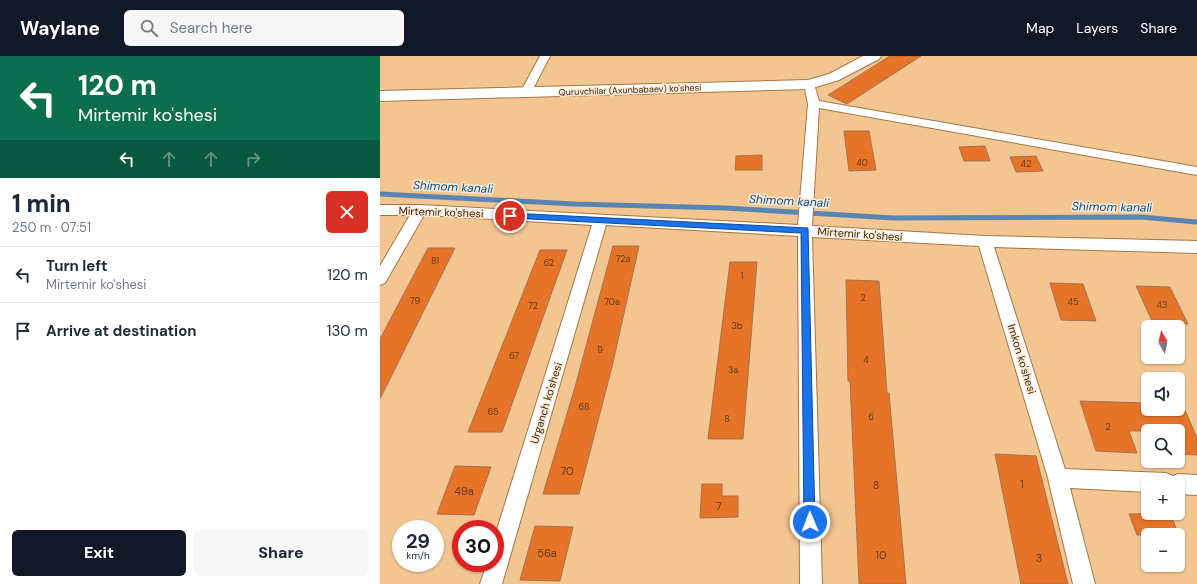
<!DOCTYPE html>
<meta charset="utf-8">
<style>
body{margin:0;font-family:"DM Sans",sans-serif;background:#f6f6f7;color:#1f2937;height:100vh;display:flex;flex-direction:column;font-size:15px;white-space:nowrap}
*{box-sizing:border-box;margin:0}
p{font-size:13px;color:#747a83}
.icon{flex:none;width:22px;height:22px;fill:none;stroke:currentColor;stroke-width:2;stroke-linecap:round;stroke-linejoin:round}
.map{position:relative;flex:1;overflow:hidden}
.drawer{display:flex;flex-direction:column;background:#fff;width:380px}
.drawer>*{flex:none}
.banner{background:#0b6e4f;color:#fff;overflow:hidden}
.needle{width:26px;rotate:351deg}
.tools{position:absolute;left:761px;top:264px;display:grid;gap:8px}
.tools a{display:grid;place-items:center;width:44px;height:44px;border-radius:6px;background:#fff;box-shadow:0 1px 3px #0004;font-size:20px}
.speed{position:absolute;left:12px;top:464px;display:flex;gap:8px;font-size:20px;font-weight:700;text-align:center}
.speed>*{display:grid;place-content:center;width:52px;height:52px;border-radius:50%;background:#fff;box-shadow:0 1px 3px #0004;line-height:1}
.speed small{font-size:10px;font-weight:400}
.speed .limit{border:6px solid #d22;background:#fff;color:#111}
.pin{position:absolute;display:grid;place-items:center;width:34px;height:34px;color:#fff;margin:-17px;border:2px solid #fff;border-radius:50%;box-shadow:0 1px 4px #0007}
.me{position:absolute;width:44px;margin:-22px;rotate:359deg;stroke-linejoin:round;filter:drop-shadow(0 0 3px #0008)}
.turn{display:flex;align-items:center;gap:14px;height:84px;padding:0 12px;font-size:18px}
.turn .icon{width:52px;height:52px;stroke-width:2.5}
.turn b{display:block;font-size:28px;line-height:34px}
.lanes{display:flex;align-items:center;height:38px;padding:0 12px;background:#0003;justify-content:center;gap:20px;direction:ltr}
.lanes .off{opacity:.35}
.round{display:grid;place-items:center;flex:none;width:42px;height:42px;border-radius:6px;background:#f6f6f7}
.headline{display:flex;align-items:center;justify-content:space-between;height:68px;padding:0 12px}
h1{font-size:24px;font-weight:800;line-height:30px}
.button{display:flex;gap:8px;margin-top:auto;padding:8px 12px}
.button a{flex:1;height:46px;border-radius:6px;background:#111827;color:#fff;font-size:16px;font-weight:800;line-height:46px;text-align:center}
.button a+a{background:#f6f6f7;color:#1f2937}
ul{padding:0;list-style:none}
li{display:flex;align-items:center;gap:12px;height:56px;padding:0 12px;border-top:1px solid #e0e1e3}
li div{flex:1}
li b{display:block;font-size:15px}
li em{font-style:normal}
header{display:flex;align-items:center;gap:24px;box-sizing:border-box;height:56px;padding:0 20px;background:#111827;color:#fff}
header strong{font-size:19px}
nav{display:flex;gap:22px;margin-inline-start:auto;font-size:14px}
.search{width:280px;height:36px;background:#f6f6f7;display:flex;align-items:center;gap:10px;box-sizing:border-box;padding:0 14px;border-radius:6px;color:#747a83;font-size:15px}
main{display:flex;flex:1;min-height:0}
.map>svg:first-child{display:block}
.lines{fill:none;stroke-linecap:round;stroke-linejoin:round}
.stream{stroke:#5786b4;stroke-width:5}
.building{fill:#e57428;stroke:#a97151}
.street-casing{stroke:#a27846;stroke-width:2}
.secondary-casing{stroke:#a27846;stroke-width:2}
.street{fill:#fff;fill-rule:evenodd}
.secondary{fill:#fff;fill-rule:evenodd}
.route{fill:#1a73e8;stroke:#114b97}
.labels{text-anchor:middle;stroke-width:3;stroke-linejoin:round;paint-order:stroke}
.far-street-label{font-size:9px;fill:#382712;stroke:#feebd7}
.number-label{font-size:9px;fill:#633a18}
.street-label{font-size:11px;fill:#382712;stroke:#feebd7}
.near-number-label{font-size:11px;fill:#633a18}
.water-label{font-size:12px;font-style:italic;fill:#014f89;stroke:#feebd7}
</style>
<header>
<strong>Waylane</strong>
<div class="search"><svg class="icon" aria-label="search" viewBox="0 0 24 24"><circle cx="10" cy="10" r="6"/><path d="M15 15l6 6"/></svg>Search here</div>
<nav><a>Map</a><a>Layers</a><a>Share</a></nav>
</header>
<main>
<section class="drawer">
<div class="banner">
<div class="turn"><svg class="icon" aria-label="left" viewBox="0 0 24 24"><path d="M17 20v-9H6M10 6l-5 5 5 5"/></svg><div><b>120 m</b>Mirtemir ko'shesi</div></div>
<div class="lanes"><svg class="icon" aria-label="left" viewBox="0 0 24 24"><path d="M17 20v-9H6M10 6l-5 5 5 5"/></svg><svg class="icon off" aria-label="ahead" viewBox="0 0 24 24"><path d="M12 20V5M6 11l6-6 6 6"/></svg><svg class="icon off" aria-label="ahead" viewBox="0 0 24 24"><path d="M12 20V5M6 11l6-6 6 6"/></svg><svg class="icon off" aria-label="right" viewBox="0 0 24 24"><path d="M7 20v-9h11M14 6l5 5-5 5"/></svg></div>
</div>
<div class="headline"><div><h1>1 min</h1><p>250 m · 07:51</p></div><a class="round" style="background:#d93025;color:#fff"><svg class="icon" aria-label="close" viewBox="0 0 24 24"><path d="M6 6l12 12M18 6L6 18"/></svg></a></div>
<ul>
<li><svg class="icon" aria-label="left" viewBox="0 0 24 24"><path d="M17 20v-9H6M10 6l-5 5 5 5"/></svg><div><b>Turn left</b><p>Mirtemir ko'shesi</p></div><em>120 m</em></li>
<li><svg class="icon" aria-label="arrive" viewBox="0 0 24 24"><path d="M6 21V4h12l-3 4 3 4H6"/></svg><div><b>Arrive at destination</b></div><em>130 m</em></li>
</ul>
<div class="button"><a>Exit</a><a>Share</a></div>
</section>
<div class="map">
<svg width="817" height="528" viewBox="0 0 817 528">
<rect width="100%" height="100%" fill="#f3c591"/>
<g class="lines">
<path class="stream" d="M0,138L195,148L345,152L514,162L761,161L817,166"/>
</g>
<path class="building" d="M510,0H541L467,48L448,39Z
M464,75H489L496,114L469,115Z
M605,90L610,105H584L579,91Z
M382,99V114H355L356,100Z
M656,100L663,115L636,116L630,101Z
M233,190H259L232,311L199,438H163L195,331Z
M48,192H75L0,343V283Z
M160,194H187L122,376H88Z
M350,206H377L363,383H328Z
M466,224L499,225L507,337H509L526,528H479L470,325H468Z
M670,227L703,228L716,265L681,264Z
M756,230L790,231L808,268L773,267Z
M798,338L817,382V399L798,398V375H749L757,397L716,395L700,345L768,347V353H798Z
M615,398L656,400L688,528H641Z
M75,410L111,411L94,459L57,458Z
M322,428H342V440H358V461L320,462Z
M790,457L799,479H757L749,458Z
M155,470L193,471L180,525L140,524Z"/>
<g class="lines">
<defs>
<path id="street" d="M160,0H170L150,39H142L140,37Z
M429,25L434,28L439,45L817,111V119L439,52L432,170L605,180L817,185V197L614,191L685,413L786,417L793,420L798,418L817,419V439L798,438V427H768V436L690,432L715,528H693L668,422L599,190L432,181L442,528H420L418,180L226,169L122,528H100L107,507H115V480L212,169L44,159L5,227L0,229V210L30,159H0V149H40L418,169L428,48L424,28Z"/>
<path id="secondary" d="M483,0H501L499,3L459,24L429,33L0,45V35L428,24L449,18Z"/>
</defs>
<use href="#street" class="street-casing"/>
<use href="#secondary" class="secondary-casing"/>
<use href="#street" class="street"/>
<use href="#secondary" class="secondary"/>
</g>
<path class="route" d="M130,157L428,172L435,466L434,471L430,472L426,471L424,466L421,177L130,162L126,160Z"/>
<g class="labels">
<g class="far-street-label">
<text transform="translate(250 34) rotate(-2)" y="3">Quruvchilar (Axunbabaev) ko'shesi</text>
</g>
<g class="number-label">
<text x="482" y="110">40</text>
<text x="646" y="111">42</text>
<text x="243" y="206">72a</text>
<text x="55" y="208">81</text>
<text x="169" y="210">62</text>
<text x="362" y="223">1</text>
<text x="483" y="245">2</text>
<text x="35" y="248">79</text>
<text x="232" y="249">70a</text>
<text x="693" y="249">45</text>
<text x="782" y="252">43</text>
<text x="153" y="253">72</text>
<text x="357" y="273">3b</text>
<text x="220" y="297">9</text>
<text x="134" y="303">67</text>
<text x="486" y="307">4</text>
<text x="353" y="317">3a</text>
<text x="204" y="354">68</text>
<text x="113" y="359">65</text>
<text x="491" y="364">6</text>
<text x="347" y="366">8</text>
<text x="728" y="374">2</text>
</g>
<g class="street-label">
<text transform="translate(61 156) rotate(2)" y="4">Mirtemir ko'shesi</text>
<text transform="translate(480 178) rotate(4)" y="4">Mirtemir ko'shesi</text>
<text transform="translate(642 303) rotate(73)" y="4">Imkon ko'shesi</text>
<text transform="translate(166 347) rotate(-73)" y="4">Urganch ko'shesi</text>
</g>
<g class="near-number-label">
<text x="187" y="419">70</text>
<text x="642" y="432">1</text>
<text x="496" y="433">8</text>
<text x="84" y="439">49a</text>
<text x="339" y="454">7</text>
<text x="167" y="501">56a</text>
<text x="501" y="503">10</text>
<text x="659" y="506">3</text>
</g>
<g class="water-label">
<text transform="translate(73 131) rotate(3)" y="4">Shimom kanali</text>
<text transform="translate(409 145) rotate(3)" y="4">Shimom kanali</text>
<text transform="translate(732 151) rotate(1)" y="4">Shimom kanali</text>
</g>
</g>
</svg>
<div class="tools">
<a><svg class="needle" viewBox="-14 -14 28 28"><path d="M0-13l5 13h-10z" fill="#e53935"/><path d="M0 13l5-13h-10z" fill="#747a83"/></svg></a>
<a><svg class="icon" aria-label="sound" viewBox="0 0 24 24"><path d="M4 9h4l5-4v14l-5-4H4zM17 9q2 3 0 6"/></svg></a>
<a><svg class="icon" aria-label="search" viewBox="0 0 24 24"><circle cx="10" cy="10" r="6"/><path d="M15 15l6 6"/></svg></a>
<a>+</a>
<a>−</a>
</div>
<div class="speed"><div>29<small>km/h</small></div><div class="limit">30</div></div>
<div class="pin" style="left:130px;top:160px;background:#d93025"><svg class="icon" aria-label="arrive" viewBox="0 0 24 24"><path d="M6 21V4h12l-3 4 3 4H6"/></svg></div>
<svg class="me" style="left:430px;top:466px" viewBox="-20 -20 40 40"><circle r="17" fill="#1a73e8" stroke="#fff" stroke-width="3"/><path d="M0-11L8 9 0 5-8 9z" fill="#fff"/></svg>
</div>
</main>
